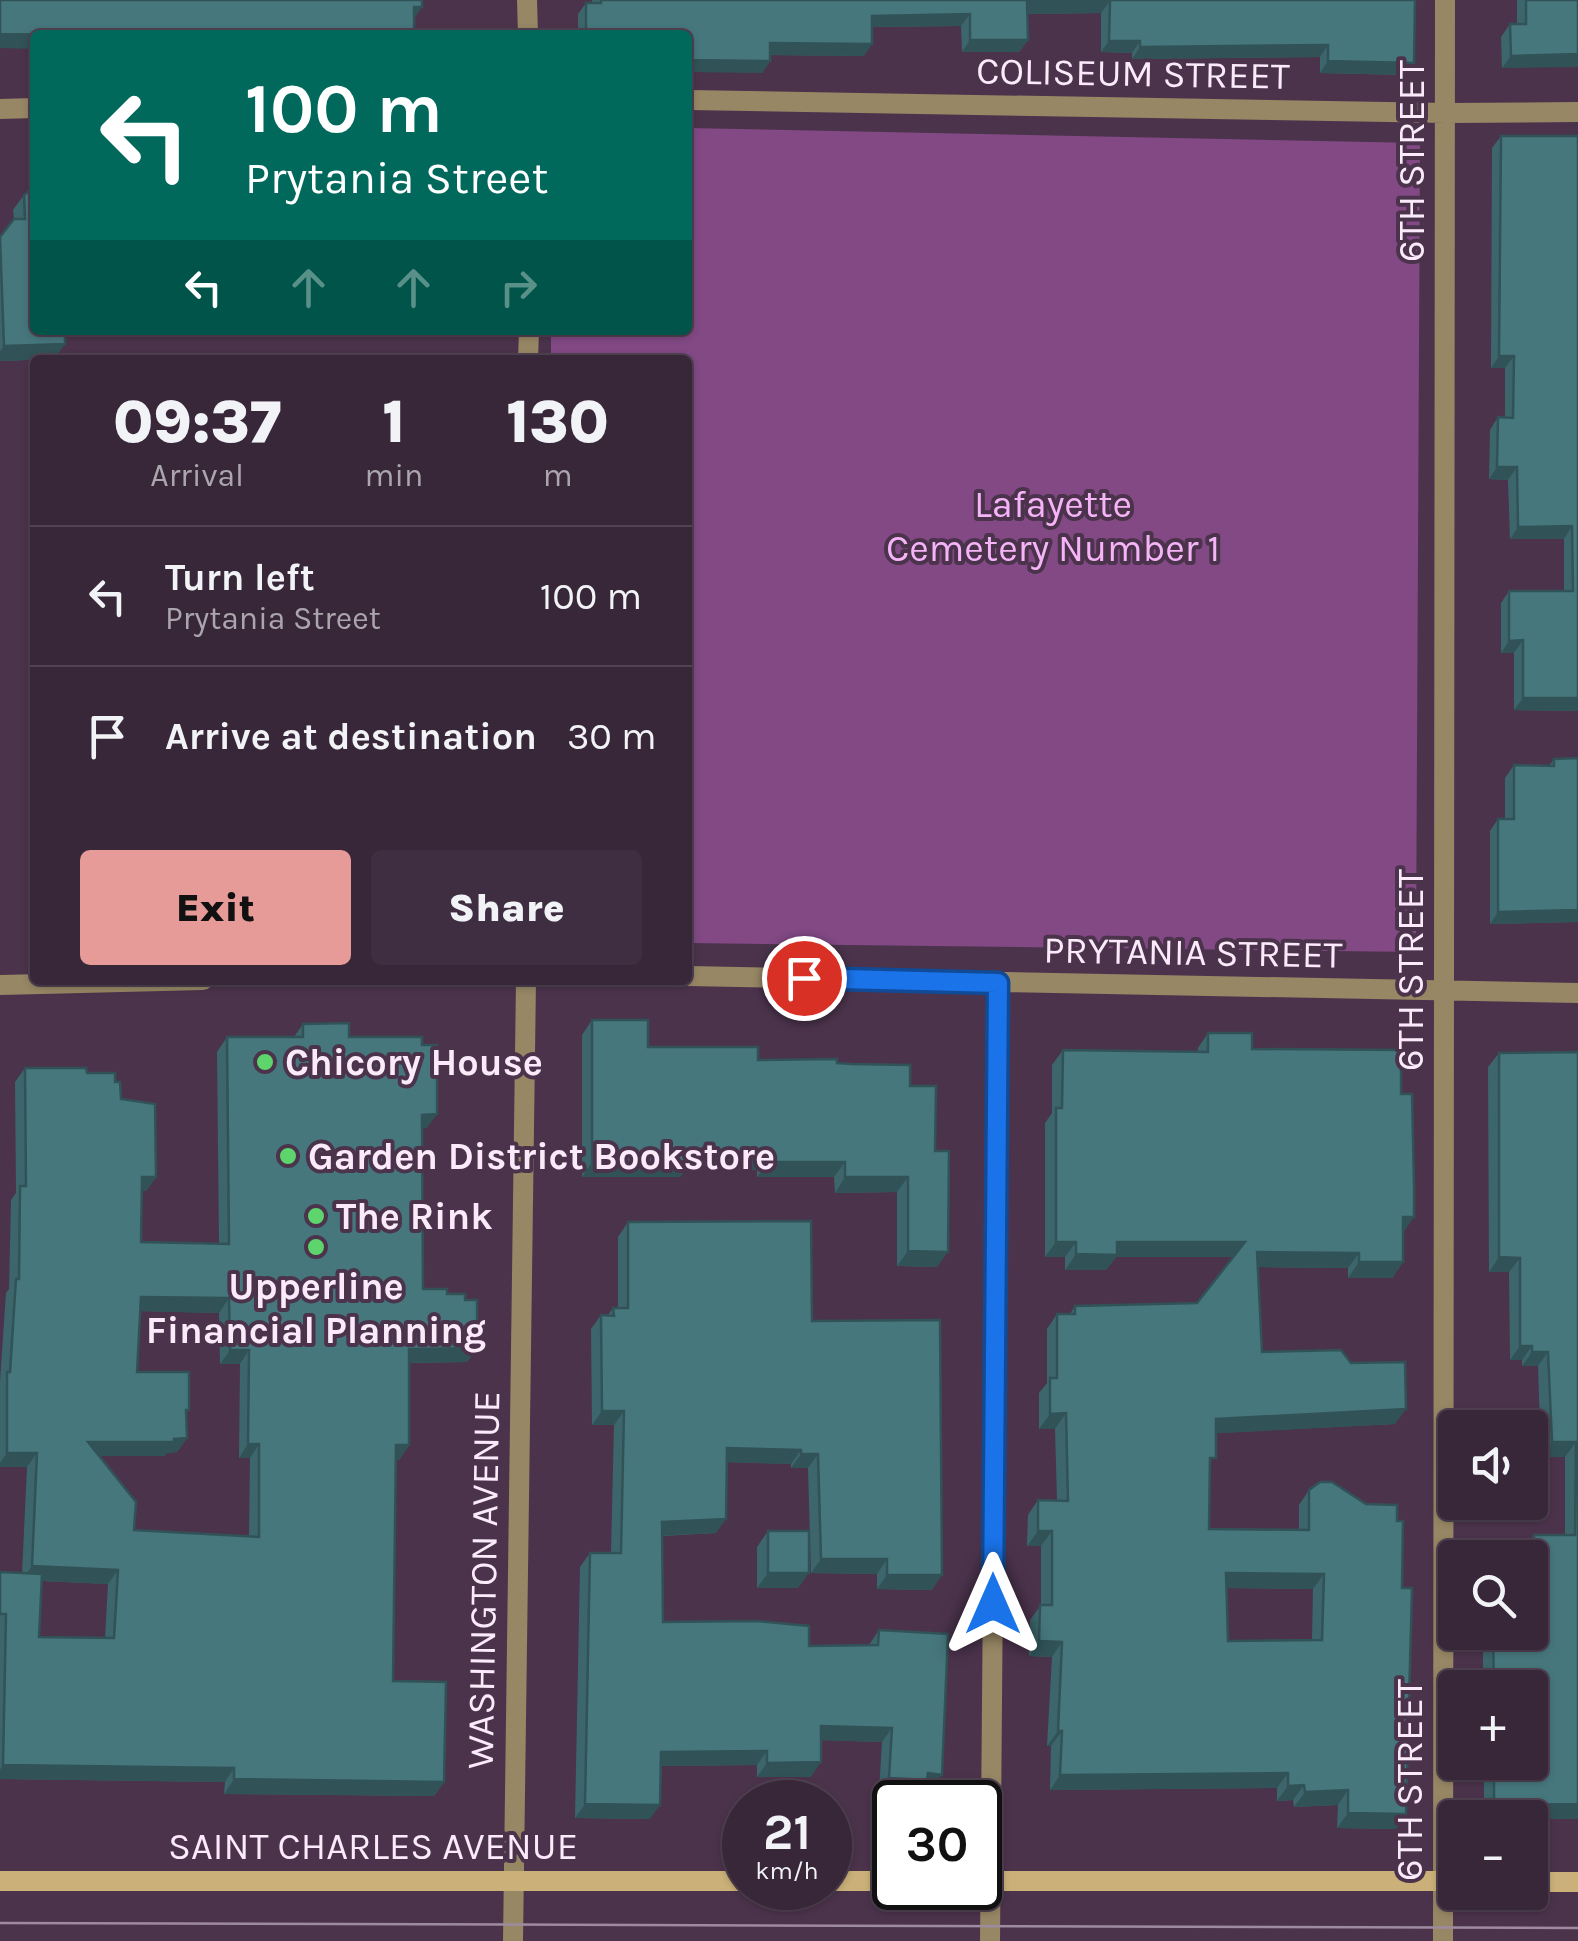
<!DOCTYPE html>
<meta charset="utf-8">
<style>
body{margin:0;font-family:Karla,sans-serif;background:#3f2e41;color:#f1f3f6;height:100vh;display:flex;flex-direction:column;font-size:38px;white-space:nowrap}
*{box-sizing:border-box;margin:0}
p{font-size:32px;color:#aba5ae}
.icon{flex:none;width:55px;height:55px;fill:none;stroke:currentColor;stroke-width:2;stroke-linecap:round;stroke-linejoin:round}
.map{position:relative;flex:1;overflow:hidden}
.panel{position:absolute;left:30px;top:355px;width:662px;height:630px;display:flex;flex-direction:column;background:#382639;border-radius:10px;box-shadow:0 2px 8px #0004,0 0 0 2px #524353}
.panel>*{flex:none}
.hud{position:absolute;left:30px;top:30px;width:662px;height:305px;border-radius:10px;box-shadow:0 2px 8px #0004,0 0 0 2px #524353;background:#00695c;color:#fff;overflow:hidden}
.tools{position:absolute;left:1438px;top:1410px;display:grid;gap:20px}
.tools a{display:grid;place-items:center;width:110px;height:110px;border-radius:10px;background:#382639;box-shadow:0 2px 8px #0004,0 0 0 2px #524353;font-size:50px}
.speed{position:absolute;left:722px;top:1780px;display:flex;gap:20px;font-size:50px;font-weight:700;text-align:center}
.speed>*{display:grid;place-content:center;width:130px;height:130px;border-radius:50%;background:#382639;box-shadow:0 2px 8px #0004,0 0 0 2px #524353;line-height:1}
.speed small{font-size:25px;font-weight:400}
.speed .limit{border:5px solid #111;border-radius:15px;background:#fff;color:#111}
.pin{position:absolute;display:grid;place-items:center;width:85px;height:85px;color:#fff;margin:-42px;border:5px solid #fff;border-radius:50%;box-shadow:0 2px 10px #0007}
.me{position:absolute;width:110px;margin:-55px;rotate:0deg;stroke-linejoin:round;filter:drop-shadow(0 0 8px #0008)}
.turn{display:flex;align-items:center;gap:35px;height:210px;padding:0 50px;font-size:45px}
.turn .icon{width:130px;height:130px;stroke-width:2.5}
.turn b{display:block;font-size:70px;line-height:85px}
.lanes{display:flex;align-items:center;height:95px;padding:0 50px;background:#0003;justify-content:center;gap:50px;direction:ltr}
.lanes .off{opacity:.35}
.eta{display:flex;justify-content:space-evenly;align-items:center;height:170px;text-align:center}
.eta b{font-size:60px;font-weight:800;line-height:70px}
.cta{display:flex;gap:20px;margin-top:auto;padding:20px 50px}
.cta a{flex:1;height:115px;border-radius:10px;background:#e69b98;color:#111;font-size:40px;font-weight:800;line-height:115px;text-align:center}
.cta a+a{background:#3f2e41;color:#f1f3f6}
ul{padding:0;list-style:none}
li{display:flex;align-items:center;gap:30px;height:140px;padding:0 50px;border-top:2px solid #524353}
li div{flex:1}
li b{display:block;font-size:38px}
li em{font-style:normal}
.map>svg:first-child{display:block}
.green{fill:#824985}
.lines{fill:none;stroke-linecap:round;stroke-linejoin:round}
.minor{stroke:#978765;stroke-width:20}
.secondary{stroke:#cbb179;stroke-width:20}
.tram{stroke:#9f8ba0;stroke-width:2.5}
.wall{fill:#3c666c;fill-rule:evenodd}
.shaded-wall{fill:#315358}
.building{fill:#46777d;stroke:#315358;stroke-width:2.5;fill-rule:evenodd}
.route-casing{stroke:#114b97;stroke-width:25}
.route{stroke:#1a73e8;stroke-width:18}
.poi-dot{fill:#5ed56c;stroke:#4b334c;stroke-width:4}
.labels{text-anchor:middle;stroke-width:8;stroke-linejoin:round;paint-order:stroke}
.street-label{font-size:38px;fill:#faeafa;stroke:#4b334c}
.park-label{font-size:38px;fill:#f6b4f8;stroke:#4b334c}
.poi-label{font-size:38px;font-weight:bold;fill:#faeafa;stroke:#4b334c;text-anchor:start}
</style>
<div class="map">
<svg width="1578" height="1941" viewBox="0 0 1578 1941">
<rect width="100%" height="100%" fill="#4b334c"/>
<path class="green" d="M688,128L1420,143L1416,952L688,943V360H551V330H688Z"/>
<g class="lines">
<path class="minor" d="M527,0L528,35
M688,100L1446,113L1578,112
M0,109L35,108
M528,360L529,330
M688,976L1578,993
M0,985L203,980
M513,1941L526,980
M990,1941L998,983
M1443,1941L1445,0"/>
<path class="secondary" d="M0,1881H745
M830,1881H895
M980,1881H1455
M1530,1882H1578"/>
<path class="tram" d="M0,1923L1578,1928"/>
</g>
<path class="wall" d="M592,0H1415L1414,63L1406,75L1320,73V57L1132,59V53L1101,52V13L1027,14L1028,40L1019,52H962L961,26L872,27L864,56L770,55V61L762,73L688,35H578V14L586,3H592Z
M1517,0H1578L1502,68L1501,37L1510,24H1517Z
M1501,136H1578V711L1514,710V653H1501V603L1509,591H1564V539H1510L1508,480L1489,479L1490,430L1498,417H1505V368H1491L1492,148Z
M24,195L54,359L0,361V237L14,219L13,210Z
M1554,759L1578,922L1490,924V831L1498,819H1505V778L1514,765L1549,766Z
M592,1020L648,1047L758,1060L837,1063L910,1086L935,1151L937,1267L897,1266V1192L835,1193L834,1177H757V1170L686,1168L680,1177H582V1035Z
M303,1024L349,1037L427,1128H422L423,1289L447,1294L465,1300L477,1348L467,1362L409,1363V1445L399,1460L395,1459L393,1681L444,1782L434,1796L224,1794L225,1782L0,1779V1572L22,1574L27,1467H0V1381L6,1293L9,1289L11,1200L16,1193L15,1082L25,1068L87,1073L115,1082L121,1099L156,1177L146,1191H142L141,1242L219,1244L217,1052L227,1037H294ZM140,1311L219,1313L220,1364H240L239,1458H250L249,1536L134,1530L99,1456H164L167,1453L177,1452L187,1438L186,1413L189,1410L137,1372ZM42,1581L108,1584L105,1638L39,1637Z
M1208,1033L1252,1049L1403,1233V1262L1392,1278H1348V1268L1258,1267L1262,1352L1395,1424L1216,1433L1210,1467L1209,1529L1299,1530V1505L1309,1490L1396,1829L1337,1828L1338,1805L1294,1807L1293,1800L1277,1801V1788L1050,1790L1051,1746H1047L1052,1657L1029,1656L1030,1620L1041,1605V1546H1027L1028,1515L1038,1500H1057L1055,1429H1039V1393L1047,1383V1329L1057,1314H1070L1075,1306L1197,1303L1233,1257H1116L1106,1270H1065V1257H1045V1123L1052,1113V1065L1063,1050L1198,1052V1048ZM1226,1588L1313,1589L1312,1640L1228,1641Z
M1578,1052V1819L1484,1818V1762H1530V1688H1483V1632H1530V1558H1524V1549L1534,1535H1565V1457H1541L1538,1366H1522V1360H1510L1509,1272H1489L1488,1067L1499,1053Z
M628,1222L812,1321L932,1590L877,1589V1574L811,1573L808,1468H791V1464L727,1462L716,1533L662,1536L663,1622L809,1646L869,1645L879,1630L932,1789L921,1788L917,1794L879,1792L882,1742L821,1740L811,1777H757V1765L661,1766L650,1819L575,1818L580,1567L590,1553H611L614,1425H592L591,1329L601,1315H608L613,1308H618V1237Z
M768,1531L798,1588H757V1547Z"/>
<path class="shaded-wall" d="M1110,1L1101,13L1019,14L1027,2Z
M414,7H422L412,22Z
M970,14L961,26L864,27L872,16Z
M0,34L264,35H35V49L0,48Z
M970,40H1028L1019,52H962Z
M1109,41H1140L1132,53L1101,52Z
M770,43L872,44L864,56L762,55Z
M1328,45L1320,57L1132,59L1140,47Z
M1578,54V67L1502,68L1511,56Z
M688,60L770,61L762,73L688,72Z
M1328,61L1414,63L1406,75L1320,73Z
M65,344L54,359L0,361V351L4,346Z
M1499,356H1514L1505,368H1491Z
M1497,467H1517L1508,480L1489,479Z
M1572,526L1564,539H1510L1518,527Z
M1523,640L1514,653H1501L1509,641Z
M1523,698H1578V711L1514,710Z
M1578,910V922L1490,924L1498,912Z
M437,1114L427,1128L412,1129L422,1115Z
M691,1153L768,1154L757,1170L686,1168L680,1177H582L592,1162Z
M768,1162H845L834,1177H757Z
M142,1177H156L146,1191H132Z
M845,1177H908L897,1192L835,1193Z
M1403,1217H1414L1403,1233Z
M1056,1242H1076L1065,1257H1045Z
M1117,1242H1245L1234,1257H1116L1106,1270H1065L1076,1254Z
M908,1251L948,1252L937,1267L897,1266Z
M1257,1252L1359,1253L1348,1268L1247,1267Z
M1499,1257L1520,1258L1509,1272H1489Z
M1359,1262H1403L1392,1278H1348Z
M141,1297L229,1298L219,1313L131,1311Z
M1520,1346H1532L1522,1360H1510Z
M477,1348L467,1362L400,1363L409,1349Z
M230,1350H249L240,1364H220Z
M1532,1352H1548L1538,1366H1522Z
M1406,1409L1395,1424L1205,1434L1216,1419Z
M602,1411H624L614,1425H592Z
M1066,1413L1055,1429H1039L1050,1414Z
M187,1438L177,1452L167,1453L164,1456H78L88,1442Z
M1552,1442H1576L1565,1457H1541Z
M248,1444H259L250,1458H239Z
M396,1445H409L399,1460L386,1459Z
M727,1448L801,1450L791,1464L717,1462Z
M7,1453H37L27,1467H0V1463Z
M801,1454H818L808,1468H791Z
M726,1519L716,1533L652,1536L662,1522Z
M1038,1531H1052L1041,1546H1027Z
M821,1559H887L877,1574L811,1573Z
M32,1566L118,1570L108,1584L22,1580Z
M768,1573H809L798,1588H757Z
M1226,1573L1324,1574L1313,1589L1215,1588Z
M887,1575H942L932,1590L877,1589Z
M1039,1641L1062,1642L1052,1657L1029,1656Z
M821,1726L892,1728L882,1742L811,1740Z
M1058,1731H1062L1051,1746H1047Z
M767,1751L757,1765L651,1766L661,1752Z
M821,1762L811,1777H757L767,1763Z
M3,1765L234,1768L225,1782L0,1779V1770Z
M928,1773L942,1775L932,1789L921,1788L917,1794L879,1792L889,1778Z
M1288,1773L1277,1788L1050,1790L1060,1775Z
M234,1779L444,1782L434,1796L224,1794Z
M1304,1785L1293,1800L1277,1801L1288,1786Z
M1348,1790L1338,1805L1294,1807L1305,1792Z
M585,1804L660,1805L650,1819L575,1818Z
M1578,1804V1819L1485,1818L1494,1805Z
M1348,1813L1406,1814L1396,1829L1337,1828Z"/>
<path class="building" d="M0,0H422V7H414V35L0,34Z
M601,0H1415L1414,63L1328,61V45L1140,47V41H1109L1110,1L1027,2L1028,40H970V14L872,16V44L770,43V61L688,60V35H586V3H601Z
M1526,0H1578V54L1511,56L1510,24H1526Z
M1501,136H1578V698H1523V640L1509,641V591H1573L1572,526L1518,527L1517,467H1497L1498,417L1513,418L1514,356H1499Z
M35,185V330H65V344L4,346L0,237L14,219H25L24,195Z
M1578,758V910L1498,912V819H1514V765L1554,766V759Z
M592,1020H648V1047H758V1060L837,1059V1063L852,1064L910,1065V1086H936L935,1151H949L948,1252L908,1251V1177H845V1162H768V1154L691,1153V1162H592Z
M349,1023V1037H422V1045H437V1114L422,1115L423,1289H447V1294H465V1300H477V1348L409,1349V1445H396L393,1681L446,1682L444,1782L234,1779V1768L3,1765L6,1614H0V1572L42,1574L39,1637L114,1638L118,1570L32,1566L37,1453H7V1372H10L16,1279H19L20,1186H26L25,1068H86L87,1073H115V1082H120L121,1099L155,1104L156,1177H142L141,1242L229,1244L227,1037H303V1024ZM141,1297L229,1298L230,1350H249L248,1444H259V1537L134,1530L136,1502L88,1442H174V1439L187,1438L186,1410H189V1372H137Z
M1208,1033H1252V1049L1401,1050V1094H1412L1414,1184V1217H1403V1262H1359V1253L1257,1252L1262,1352L1341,1350L1351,1363L1405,1362L1406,1409L1216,1419V1458H1210L1209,1529L1309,1530V1490L1320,1482H1332L1366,1504L1397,1505V1521H1403L1402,1588H1412L1406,1814L1348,1813V1790L1305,1792L1304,1785L1288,1786V1773L1060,1775L1062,1731H1058L1062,1642L1039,1641L1040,1605H1052V1531H1038V1500L1068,1501L1066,1413L1050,1414V1378H1057V1314H1075V1306L1197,1303L1245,1242H1117V1255L1076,1254V1242H1056V1108H1062L1063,1050L1208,1052ZM1226,1573L1324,1574L1322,1640L1228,1641Z
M1578,1052V1804L1494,1805V1762H1530V1688H1494L1493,1632H1530V1558L1527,1557H1534V1535H1575L1576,1442H1552L1548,1352H1532V1346H1520V1258L1499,1257V1053Z
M811,1221L812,1321L940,1320L942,1575H887V1559H821L818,1454H801V1450L727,1448L726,1519L662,1522L663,1622L756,1621L809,1626V1646L878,1645L879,1630L948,1634L942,1775L928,1773L927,1780L889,1778L892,1728L821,1726V1762L767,1763V1751L661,1752L660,1805L585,1804L590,1553H621L624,1411H602L601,1315L614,1316L613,1308H628V1222Z
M768,1531H809V1573H768Z"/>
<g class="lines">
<defs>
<path id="route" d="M804,978L998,983L993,1604"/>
</defs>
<use href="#route" class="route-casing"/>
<use href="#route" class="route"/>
</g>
<g class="poi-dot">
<circle cx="265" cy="1062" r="10"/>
<circle cx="288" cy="1156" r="10"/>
<circle cx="316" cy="1216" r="10"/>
<circle cx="316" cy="1247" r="10"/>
</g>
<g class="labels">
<g class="street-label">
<text transform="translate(1133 73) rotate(1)" y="13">COLISEUM STREET</text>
<text transform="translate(1411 161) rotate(-90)" y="13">6TH STREET</text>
<text transform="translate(1193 952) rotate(1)" y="13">PRYTANIA STREET</text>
<text transform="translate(1410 970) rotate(-90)" y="13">6TH STREET</text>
<text transform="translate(483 1580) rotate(-89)" y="13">WASHINGTON AVENUE</text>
<text transform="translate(1409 1780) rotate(-90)" y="13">6TH STREET</text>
<text x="373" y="1859">SAINT CHARLES AVENUE</text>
</g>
<g class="park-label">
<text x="1053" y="517">Lafayette<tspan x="1053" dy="44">Cemetery Number 1</tspan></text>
</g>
<g class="poi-label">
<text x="285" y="1075">Chicory House</text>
<text x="308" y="1169">Garden District Bookstore</text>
<text x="336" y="1229">The Rink</text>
<text x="316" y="1299" text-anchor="middle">Upperline<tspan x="316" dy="44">Financial Planning</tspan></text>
</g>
</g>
</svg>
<div class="tools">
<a><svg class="icon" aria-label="sound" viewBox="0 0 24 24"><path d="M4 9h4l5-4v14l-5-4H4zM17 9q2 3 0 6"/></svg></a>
<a><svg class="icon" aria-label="search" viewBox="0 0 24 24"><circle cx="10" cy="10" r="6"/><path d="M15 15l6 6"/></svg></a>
<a>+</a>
<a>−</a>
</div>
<div class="speed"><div>21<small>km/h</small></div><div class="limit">30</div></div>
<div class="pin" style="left:804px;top:978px;background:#d93025"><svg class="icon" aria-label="arrive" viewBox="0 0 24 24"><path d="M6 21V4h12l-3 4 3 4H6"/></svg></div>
<svg class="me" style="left:993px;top:1604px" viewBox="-20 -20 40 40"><path d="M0-17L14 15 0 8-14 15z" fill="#1a73e8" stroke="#fff" stroke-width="4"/></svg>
<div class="hud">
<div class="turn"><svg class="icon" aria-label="left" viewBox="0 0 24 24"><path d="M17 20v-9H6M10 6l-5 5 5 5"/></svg><div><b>100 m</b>Prytania Street</div></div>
<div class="lanes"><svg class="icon" aria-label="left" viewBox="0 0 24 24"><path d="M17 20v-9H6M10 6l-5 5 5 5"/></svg><svg class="icon off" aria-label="ahead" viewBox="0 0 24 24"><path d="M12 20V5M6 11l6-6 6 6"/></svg><svg class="icon off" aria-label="ahead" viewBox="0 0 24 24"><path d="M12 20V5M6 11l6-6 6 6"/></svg><svg class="icon off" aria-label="right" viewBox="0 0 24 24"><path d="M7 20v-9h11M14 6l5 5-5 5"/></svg></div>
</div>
<section class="panel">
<div class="eta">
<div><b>09:37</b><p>Arrival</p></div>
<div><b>1</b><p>min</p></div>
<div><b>130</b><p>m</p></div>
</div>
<ul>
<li><svg class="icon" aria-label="left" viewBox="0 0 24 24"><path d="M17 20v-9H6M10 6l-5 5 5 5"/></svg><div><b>Turn left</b><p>Prytania Street</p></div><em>100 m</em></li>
<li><svg class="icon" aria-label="arrive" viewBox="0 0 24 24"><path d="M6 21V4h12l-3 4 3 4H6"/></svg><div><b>Arrive at destination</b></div><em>30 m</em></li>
</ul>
<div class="cta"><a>Exit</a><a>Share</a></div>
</section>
</div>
